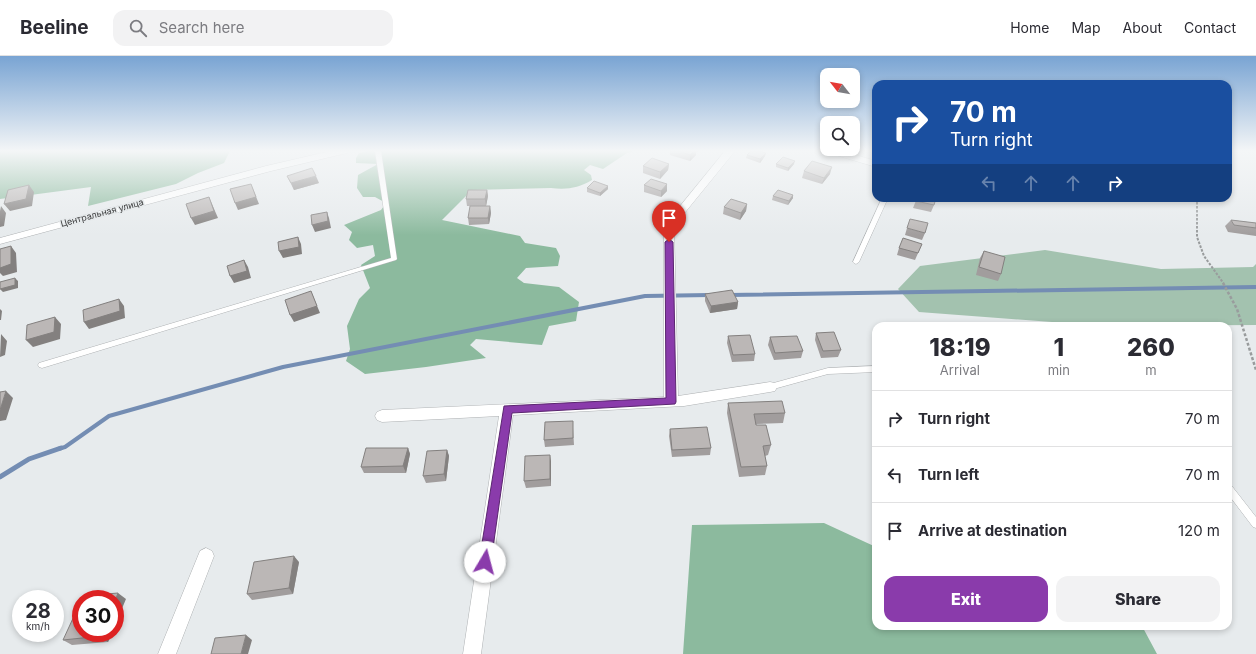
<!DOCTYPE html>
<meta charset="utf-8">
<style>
body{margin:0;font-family:Inter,sans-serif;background:#f2f2f3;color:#2b2b33;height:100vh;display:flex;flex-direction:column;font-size:15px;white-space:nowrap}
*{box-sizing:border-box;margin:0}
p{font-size:13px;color:#7c7c81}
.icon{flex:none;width:22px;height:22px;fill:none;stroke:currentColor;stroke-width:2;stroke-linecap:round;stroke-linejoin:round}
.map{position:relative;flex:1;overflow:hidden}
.panel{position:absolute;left:872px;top:266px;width:360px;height:308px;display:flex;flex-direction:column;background:#fff;border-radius:12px;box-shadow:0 2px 6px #0003}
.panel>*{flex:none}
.banner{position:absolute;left:872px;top:24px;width:360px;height:122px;border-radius:12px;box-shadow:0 2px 6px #0003;background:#1a4fa0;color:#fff;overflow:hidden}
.needle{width:26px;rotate:301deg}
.buttons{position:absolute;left:820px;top:12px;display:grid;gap:8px}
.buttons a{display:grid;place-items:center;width:40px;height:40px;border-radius:8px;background:#fff;box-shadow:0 2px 6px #0003;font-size:20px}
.speed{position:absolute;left:12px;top:534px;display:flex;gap:8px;font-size:20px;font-weight:700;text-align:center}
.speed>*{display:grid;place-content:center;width:52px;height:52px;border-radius:50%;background:#fff;box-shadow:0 2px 6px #0003;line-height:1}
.speed small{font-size:10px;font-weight:400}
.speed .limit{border:6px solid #d22;background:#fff;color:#111}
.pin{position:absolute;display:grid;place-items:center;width:34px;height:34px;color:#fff;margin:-41px -17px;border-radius:50% 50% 50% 0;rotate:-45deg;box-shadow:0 0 4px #0007}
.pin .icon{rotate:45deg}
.me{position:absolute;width:44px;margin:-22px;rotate:8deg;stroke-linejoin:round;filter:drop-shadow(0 0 3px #0008)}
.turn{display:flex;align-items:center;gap:14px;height:84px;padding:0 12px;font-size:18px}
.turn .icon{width:52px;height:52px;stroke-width:2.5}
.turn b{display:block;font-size:28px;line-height:34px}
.lanes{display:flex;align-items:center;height:38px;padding:0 12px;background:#0003;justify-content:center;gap:20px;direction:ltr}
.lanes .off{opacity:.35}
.eta{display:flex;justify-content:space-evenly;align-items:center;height:68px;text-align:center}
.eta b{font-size:24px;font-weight:800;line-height:28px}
.cta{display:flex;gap:8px;margin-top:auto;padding:8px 12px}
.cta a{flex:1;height:46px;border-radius:12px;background:#8a3bab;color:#fff;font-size:16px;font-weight:800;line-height:46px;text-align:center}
.cta a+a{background:#f2f2f3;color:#2b2b33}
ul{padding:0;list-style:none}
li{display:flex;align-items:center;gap:12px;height:56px;padding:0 12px;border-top:1px solid #e1e1e2}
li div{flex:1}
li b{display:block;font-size:15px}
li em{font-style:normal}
header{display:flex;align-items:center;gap:24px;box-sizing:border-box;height:56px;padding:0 20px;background:#fff;border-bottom:1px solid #e1e1e2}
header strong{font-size:19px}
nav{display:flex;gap:22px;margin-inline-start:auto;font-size:14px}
.search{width:280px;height:36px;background:#f2f2f3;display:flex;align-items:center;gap:10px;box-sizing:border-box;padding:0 14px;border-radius:12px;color:#7c7c81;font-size:15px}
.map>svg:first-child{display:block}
.green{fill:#a3c2af}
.forest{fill:#8cba9e}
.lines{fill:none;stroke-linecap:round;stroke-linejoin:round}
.stream-far1{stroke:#748db3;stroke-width:4}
.stream{stroke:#748db3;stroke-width:5}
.lane-casing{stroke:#aeb1b3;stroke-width:1}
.street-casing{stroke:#aeb1b3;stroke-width:1}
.path-far1{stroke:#999c9d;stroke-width:2;stroke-dasharray:2.5 1.5;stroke-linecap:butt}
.path{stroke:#999c9d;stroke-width:2.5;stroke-dasharray:3 2;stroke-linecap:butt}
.lane{fill:#fff;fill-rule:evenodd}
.street{fill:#fff;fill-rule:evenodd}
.wall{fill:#a19d9d}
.shaded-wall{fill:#83807f}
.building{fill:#bbb7b6;stroke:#83807f}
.route{fill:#8a3bab;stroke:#5a266f}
.labels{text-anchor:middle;stroke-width:3;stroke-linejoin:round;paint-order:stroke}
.far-street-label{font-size:9px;fill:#3b3c3d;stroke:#e7ebed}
</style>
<header>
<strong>Beeline</strong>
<div class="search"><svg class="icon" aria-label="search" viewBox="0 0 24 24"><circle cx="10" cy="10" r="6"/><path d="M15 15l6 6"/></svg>Search here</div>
<nav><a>Home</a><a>Map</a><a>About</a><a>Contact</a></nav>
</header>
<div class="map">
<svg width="1256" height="598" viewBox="0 0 1256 598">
<rect width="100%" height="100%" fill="#e7ebed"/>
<path class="green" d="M1045,194L1161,213L1253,211L1256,208V269L1104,270L919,256L898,233L920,210Z"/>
<path class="forest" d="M0,95H230L224,107L198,117L176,128L88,150L91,131L0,143Z
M367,95H635L627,97L603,113L590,109L584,114L591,119L592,124C578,132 567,134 551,132L472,134L442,164L520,180L525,187L556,192L560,200L558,210L526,212L517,222L524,227L559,231L579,246L576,265L549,270L542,289L476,283L470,289L486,302L426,311L365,318L346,305L350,293L347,270L359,243L370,232L361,209L375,200L373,189L357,192L349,184L352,176L344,169L381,154L386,147L375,141H363L357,132L358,119L378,108L356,107V102L359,97Z
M824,467L876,491V570H1142L1157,598H683L692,469Z"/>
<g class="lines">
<path class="stream-far1" d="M729,239L1256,231
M58,393L65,391L109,360L283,311L645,240L710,239"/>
<path class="stream" d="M0,421L29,403L61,392"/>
<defs>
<path id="lane" d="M375,95H381L397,203L396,204L42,312L39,311L38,309L39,307L391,202Z
M882,142H888L859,206L856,208L854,207L853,206Z
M876,310V316L828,318L770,334L767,333L766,331L767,329L770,328L828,312Z
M1228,428L1231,429L1256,461V472L1253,471L1228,438Z"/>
<path id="street" d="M331,95H349L347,97L271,115L0,188V182L266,110Z
M725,95H735L674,170L678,340L770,326L775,327L777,331L775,335L770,336L684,350L513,359L481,598H463L499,360L382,366L377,364L375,360L377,356L382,354L664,341V170Z
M827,95H842L876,105V111L829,97Z
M206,492L212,495L214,500L176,598H158L200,495Z"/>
</defs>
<use href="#lane" class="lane-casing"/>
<use href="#street" class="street-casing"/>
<path class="path-far1" d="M1197,142V181L1204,200L1224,228"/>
<path class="path" d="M1223,227L1237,253L1256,314"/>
<use href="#lane" class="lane"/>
<use href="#street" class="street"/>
</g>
<path class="wall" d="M670,95H699L697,96H696V99L690,105L670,99Z
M766,97L765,100L760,107L746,102L747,99Z
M669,108L668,114L660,123L643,117V110Z
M776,108H794L788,115L776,111Z
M804,115L830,118L822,128L802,122Z
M287,120L319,127L294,134Z
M644,129L667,135L661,141L644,136Z
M587,132L608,133L600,140L587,136Z
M487,134L488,140L486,150H467L466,143Z
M793,139V142L788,149L772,144L773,140Z
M917,142L934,149L931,156L913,152Z
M747,148L746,155L740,164L723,158L724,151Z
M490,150L491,157L489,168L469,169L468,162Z
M1231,164L1256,167V180L1228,176L1225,170Z
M907,172L925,177L922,184L905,179Z
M922,188L915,204L897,199L899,192Z
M984,195L1001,218L998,225L976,219L980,202Z
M705,238L738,246L737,253L710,257L705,245Z
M816,277L841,294L838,301L821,302L815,284Z
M728,280L755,298L754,305L732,306L727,287Z
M770,281L803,295L801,302L774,304L768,289Z
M728,347L785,357L783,367L756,368L771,389L768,399L765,400L767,410L765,419L739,421L727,357Z
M573,372L574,389L545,391L544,384Z
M670,373L711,392L710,399L672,401L669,380Z
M408,392L410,398L406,417H364L361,411Z
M447,394L449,400L446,425L426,427L423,420Z
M551,405V430L526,432L524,425Z
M299,506L293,538L252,544L247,538Z
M81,577H112L108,586L72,589L63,584Z"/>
<path class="shaded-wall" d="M694,95H696V99L690,105V99Z
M766,97L765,100L760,107V103Z
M795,105L794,108L788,115V112Z
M669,108L668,114L660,123V116Z
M832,111L830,118L822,128L824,122Z
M316,120L319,127L294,134L291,127Z
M251,128L259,148L238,154L235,147Z
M667,128V135L661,141V135Z
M29,129L34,136L32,150L10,155L4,148Z
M608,130V133L600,140V137Z
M487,134L488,140L486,150L485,143Z
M793,139V142L788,149L789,145Z
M209,141L218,162L195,169L191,162Z
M747,148L746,155L740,164L741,157Z
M1,150L6,157L4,170L0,171V155Z
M490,150L491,157L489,168L488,162Z
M327,156L329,162L331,172L315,176L312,169Z
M298,181L301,188L302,198L283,202L279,195Z
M11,190L16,197L17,216L3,220L0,217V212Z
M244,204L248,211L251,222L234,227L230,220Z
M15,222L18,225V232L3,236L0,233Z
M311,235L320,257L294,266L290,259Z
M119,243L124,250L125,262L89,273L84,266Z
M738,246L737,253L710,257L711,250Z
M0,253L2,255L1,264H0Z
M55,261L61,268L60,283L33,291L26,284Z
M1,278L7,285L5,299L0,301Z
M6,335L13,342L6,364L0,365V354Z
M408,392L410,398L406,417L403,410Z
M447,394L449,400L446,425L444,418Z
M550,399L551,405V430L550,423Z
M294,500L299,506L293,538L289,532Z
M118,537L126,543L115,569V545Z
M102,577H112L108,586L101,580Z
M246,579L252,584L248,598H241Z"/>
<path class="building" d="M679,95H694L690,99Z
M751,95H760L766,97L760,103L747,99Z
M783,101L795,105L788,112L776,108Z
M652,102L669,108L660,116L643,110Z
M812,105L832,111L824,122L804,115Z
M312,112L316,120L291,127L287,120Z
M651,123L667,128L661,135L644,129Z
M594,125L608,130L600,137L587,132Z
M251,128L256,141L235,147L230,133Z
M29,129L26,143L4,148L8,134Z
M468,134H487L485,143H466Z
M778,134L793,139L789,145L773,140Z
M209,141L214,155L191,162L186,148Z
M917,142H936L934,149L916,145Z
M731,143L747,148L741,157L724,151Z
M470,150H490L488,162H468Z
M327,156L328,165L312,169L311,159Z
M910,163L928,167L925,177L907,172Z
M1231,164L1256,167V172L1234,169Z
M298,181L299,191L279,195L278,186Z
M903,182L922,188L918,197L899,192Z
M11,190V208L0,212V193Z
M984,195L1005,201L1001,218L979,211Z
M244,204L247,215L230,220L227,210Z
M15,222V229L0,233V226Z
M732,234L738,246L711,250L705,238Z
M311,235L317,250L290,259L285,244Z
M119,243L120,255L84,266L83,254Z
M55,261L54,276L26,284L27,269Z
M834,276L841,294L823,295L816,277Z
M750,279L755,298L733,299L728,280Z
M797,280L803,295L775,297L770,281Z
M6,335L0,354V336Z
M782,345L785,357L754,358L756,369H766L771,389L763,390L767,410L741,411L728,347Z
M573,365V382L544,384L545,366Z
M707,371L711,392L672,394L670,373Z
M366,392H408L403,410L361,411Z
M447,394L444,418L423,420L427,395Z
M550,399V423L524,425L525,400Z
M294,500L289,532L247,538L254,506Z
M118,537L115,545V543H82L83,540Z
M81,545V577H102L101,580L63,584Z
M246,579L241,598H211L215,582Z"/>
<linearGradient id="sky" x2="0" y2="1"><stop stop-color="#79a4d3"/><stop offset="0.53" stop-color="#f4f6f7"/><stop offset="1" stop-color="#f4f6f7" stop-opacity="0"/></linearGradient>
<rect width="1256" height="179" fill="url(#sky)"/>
<path class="route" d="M669,183L673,186L676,346L675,348L512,357L491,506L489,510L485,512L481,510L479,506L504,350L666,342L665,186Z"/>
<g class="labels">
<g class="far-street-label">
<text transform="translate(102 157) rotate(-15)" y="3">Центральная улица</text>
</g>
</g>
</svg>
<div class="buttons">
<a><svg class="needle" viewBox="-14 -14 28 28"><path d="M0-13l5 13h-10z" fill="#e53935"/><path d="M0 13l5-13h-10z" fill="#7c7c81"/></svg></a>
<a><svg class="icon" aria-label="search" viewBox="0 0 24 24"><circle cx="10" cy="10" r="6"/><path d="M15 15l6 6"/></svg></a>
</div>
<div class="speed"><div>28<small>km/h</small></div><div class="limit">30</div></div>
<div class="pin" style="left:669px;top:186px;background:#d93025"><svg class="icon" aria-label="arrive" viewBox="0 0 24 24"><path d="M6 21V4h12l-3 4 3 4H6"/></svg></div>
<svg class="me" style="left:485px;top:506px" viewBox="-20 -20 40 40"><circle r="19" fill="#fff"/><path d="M0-13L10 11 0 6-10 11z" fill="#8a3bab"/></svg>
<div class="banner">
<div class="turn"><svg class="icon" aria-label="right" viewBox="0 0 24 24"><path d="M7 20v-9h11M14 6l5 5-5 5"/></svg><div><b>70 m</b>Turn right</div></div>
<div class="lanes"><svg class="icon off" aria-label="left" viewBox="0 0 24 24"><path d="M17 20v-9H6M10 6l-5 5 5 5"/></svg><svg class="icon off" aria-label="ahead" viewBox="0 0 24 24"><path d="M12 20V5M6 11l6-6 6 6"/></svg><svg class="icon off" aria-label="ahead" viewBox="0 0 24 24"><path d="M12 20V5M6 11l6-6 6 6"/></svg><svg class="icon" aria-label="right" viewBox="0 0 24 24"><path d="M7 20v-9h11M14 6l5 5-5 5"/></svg></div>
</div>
<section class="panel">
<div class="eta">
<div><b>18:19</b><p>Arrival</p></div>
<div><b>1</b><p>min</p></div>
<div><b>260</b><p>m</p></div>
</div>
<ul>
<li><svg class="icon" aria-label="right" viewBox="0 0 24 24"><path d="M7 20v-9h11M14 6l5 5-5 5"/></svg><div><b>Turn right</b></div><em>70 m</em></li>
<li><svg class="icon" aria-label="left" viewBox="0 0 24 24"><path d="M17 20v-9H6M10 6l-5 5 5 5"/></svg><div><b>Turn left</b></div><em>70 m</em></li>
<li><svg class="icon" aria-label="arrive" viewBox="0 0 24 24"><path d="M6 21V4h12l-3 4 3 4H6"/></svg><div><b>Arrive at destination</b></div><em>120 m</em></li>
</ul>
<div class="cta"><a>Exit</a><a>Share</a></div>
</section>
</div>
